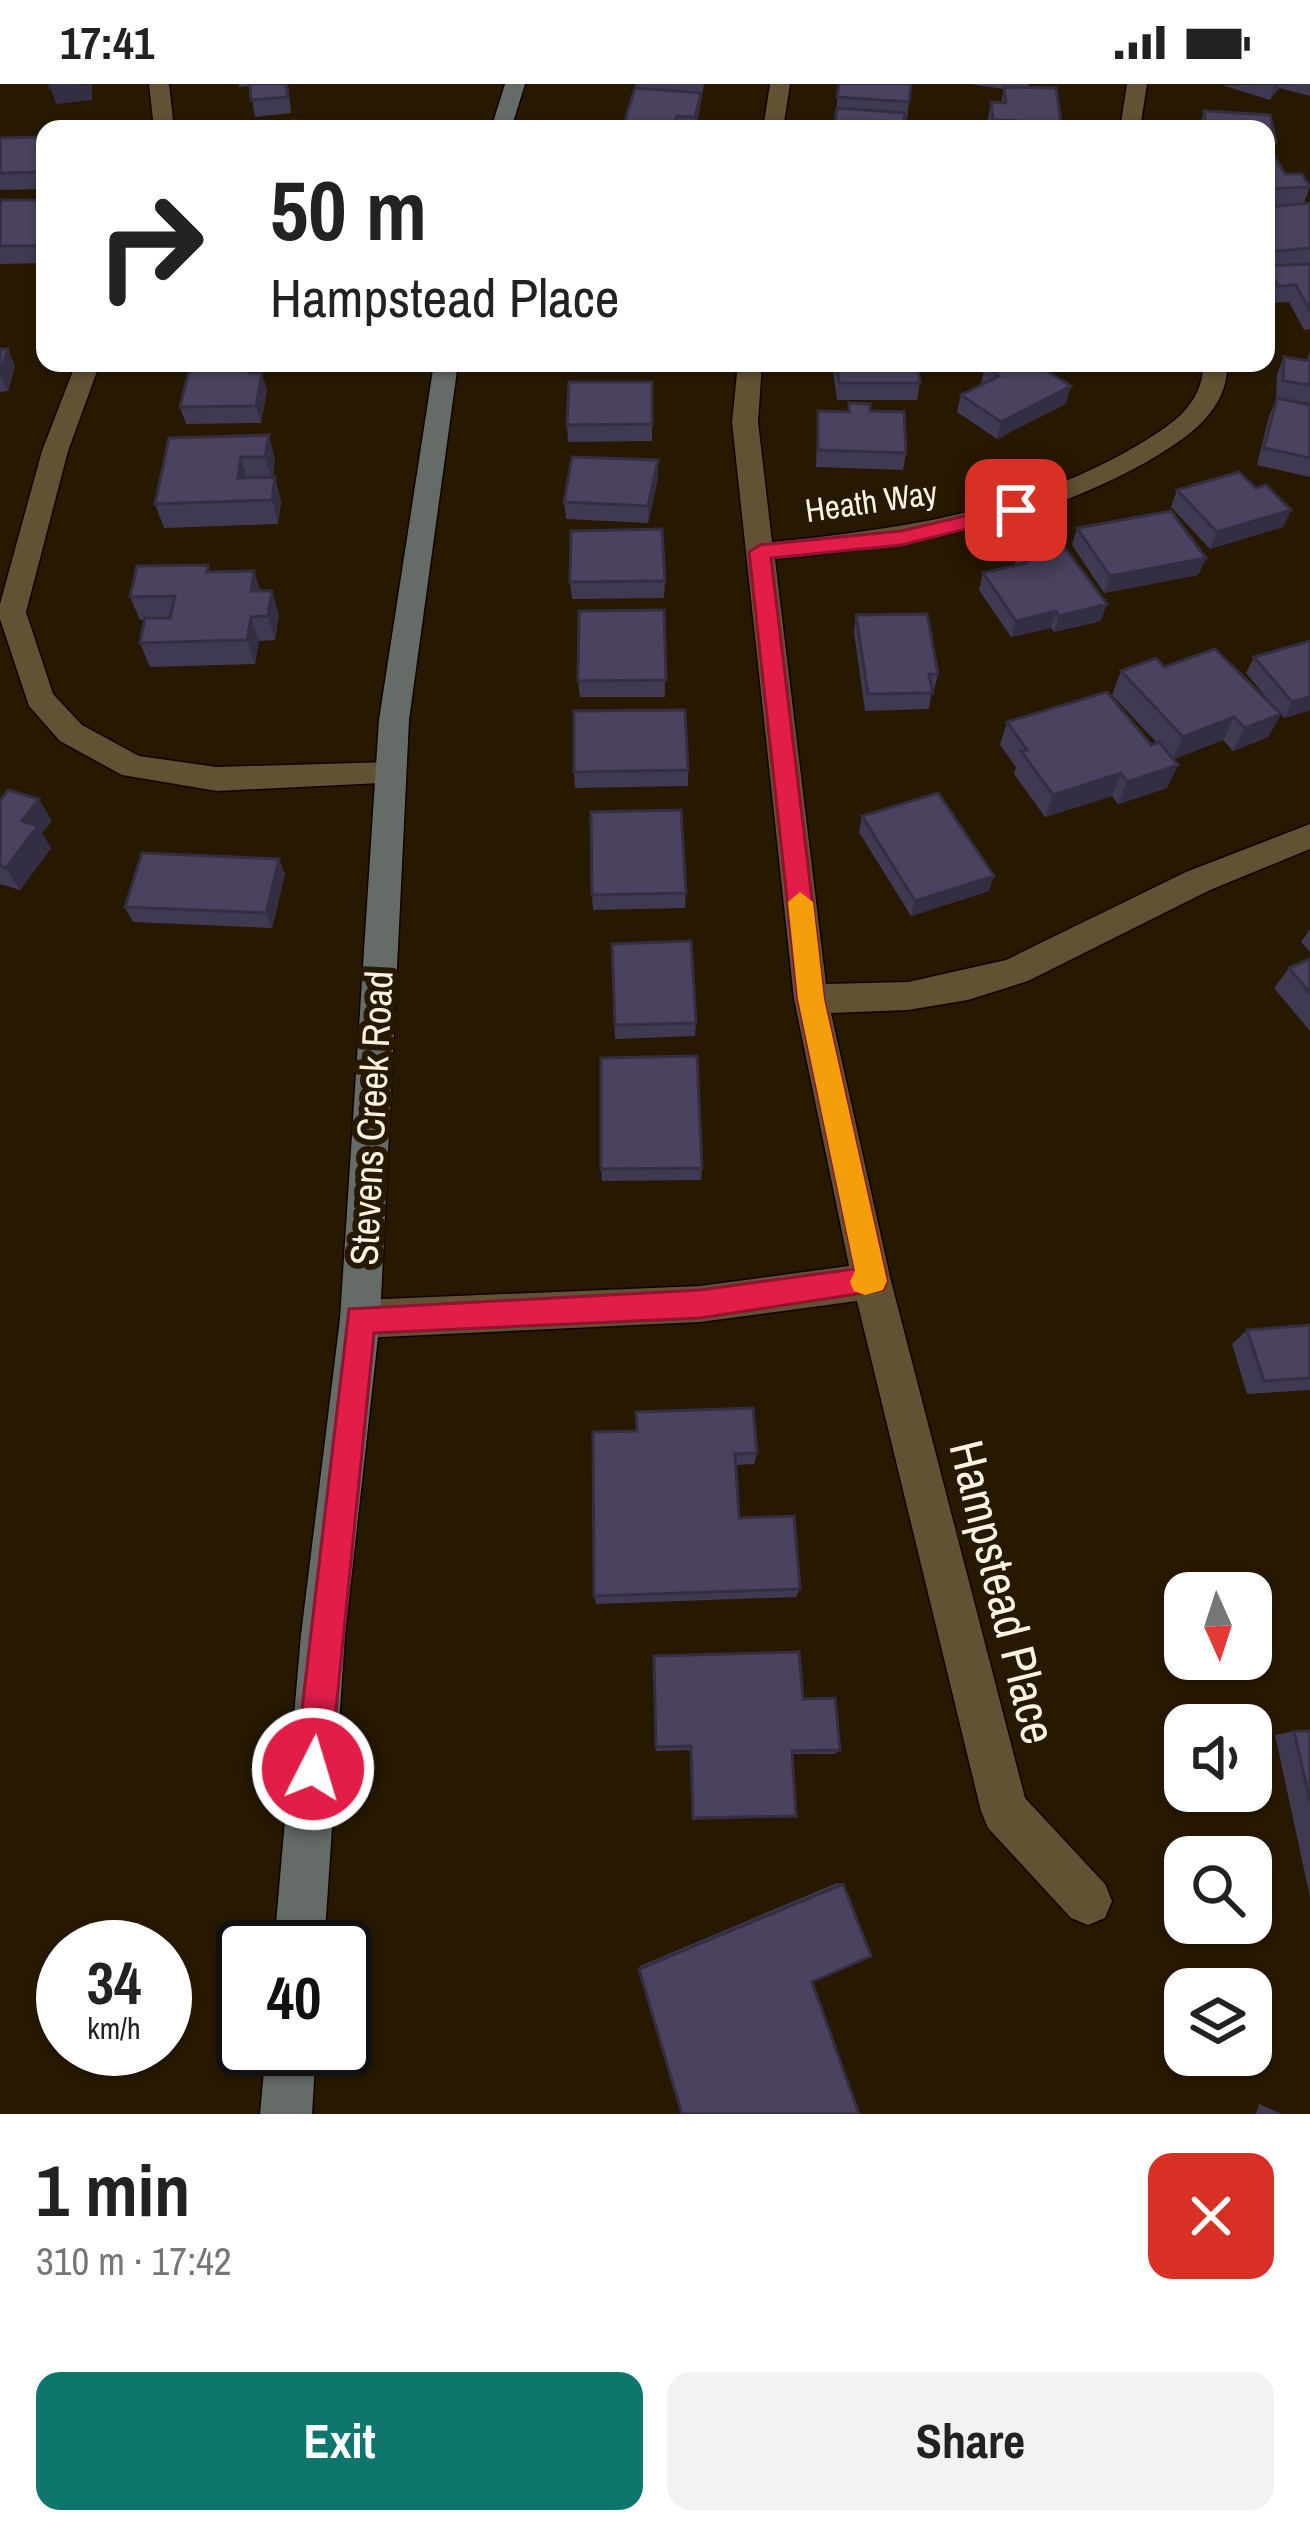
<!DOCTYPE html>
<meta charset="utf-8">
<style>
body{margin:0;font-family:"Archivo Narrow",sans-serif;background:#f2f2f2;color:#222;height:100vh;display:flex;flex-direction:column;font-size:45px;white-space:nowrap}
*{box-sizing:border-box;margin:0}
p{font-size:39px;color:#767676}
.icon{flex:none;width:66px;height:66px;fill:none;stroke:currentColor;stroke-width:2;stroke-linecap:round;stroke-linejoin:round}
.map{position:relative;height:2030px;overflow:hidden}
.sheet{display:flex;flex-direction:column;background:#fff;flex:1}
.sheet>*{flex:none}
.hud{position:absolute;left:36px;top:36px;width:1239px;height:252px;border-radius:24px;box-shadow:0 3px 9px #0004;background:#fff;color:#222;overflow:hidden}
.needle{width:78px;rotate:177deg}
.tools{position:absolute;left:1164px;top:1488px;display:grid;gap:24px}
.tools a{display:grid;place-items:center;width:108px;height:108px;border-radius:24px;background:#fff;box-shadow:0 3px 9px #0004;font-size:60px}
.speed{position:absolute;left:36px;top:1836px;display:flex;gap:24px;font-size:60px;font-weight:700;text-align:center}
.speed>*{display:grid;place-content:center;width:156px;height:156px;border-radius:50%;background:#fff;box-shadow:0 3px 9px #0004;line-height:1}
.speed small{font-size:30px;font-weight:400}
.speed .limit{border:6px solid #111;border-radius:18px;background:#fff;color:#111}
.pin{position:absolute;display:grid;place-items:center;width:102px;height:102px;color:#fff;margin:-51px;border-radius:24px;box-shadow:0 6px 18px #0006}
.me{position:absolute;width:132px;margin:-66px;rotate:5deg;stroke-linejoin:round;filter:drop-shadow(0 0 9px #0008)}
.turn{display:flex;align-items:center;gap:42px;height:252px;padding:0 36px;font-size:54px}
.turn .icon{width:156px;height:156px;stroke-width:2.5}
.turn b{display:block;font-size:84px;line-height:102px}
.round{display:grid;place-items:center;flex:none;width:126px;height:126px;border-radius:24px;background:#f2f2f2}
.summary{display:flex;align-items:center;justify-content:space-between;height:204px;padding:0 36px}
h1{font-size:72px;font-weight:700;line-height:90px}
.button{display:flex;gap:24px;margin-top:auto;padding:24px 36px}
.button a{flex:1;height:138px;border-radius:24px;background:#0f766e;color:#fff;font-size:48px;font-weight:700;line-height:138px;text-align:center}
.button a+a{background:#f2f2f2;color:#222}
.status{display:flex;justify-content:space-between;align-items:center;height:84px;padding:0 60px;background:#fff;direction:ltr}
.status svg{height:33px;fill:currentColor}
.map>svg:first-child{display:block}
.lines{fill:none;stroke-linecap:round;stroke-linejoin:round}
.street-casing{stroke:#0f0400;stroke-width:3}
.secondary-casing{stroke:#0f0400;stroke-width:3}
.street{fill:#615233;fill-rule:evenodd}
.secondary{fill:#656b67;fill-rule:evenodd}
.wall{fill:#403952}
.shaded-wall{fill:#342e42}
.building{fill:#4a425f;stroke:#342e42;stroke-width:3}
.route{fill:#e11d48;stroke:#92132f;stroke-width:3}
.slow{fill:#f59e0b}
.labels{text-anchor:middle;stroke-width:12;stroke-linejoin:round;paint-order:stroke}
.far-street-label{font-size:33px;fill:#fcf3e2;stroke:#271900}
.street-label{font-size:39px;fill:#fcf3e2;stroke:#271900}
.near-street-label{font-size:48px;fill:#fcf3e2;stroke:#271900}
</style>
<div class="status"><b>17:41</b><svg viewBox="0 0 49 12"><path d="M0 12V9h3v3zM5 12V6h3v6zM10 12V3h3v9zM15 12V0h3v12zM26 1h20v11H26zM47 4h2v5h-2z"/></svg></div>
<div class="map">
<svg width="1310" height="2030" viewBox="0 0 1310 2030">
<rect width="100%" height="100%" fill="#271900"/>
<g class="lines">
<defs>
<path id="street" d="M149,0H169L174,45H154Z
M770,0H790L783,45H763Z
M1127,0H1147L1140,45H1120Z
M76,279H100L68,367L26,528L53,610L82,641L139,672L217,683L390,678L401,682L405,690L401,698L217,707L122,691L60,657L29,622L0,535V520L42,367Z
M738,279H762L758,338L772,458C900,445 1025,428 1138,361C1170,342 1204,321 1203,279H1227C1229,322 1194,349 1160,370C1042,441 910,462 775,475L826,900L908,898L1006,876L1186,788L1310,740V765L1210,806L1028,897L968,916L908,926L831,929L891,1197L1025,1714L1105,1800L1112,1817L1105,1834L1088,1841L1071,1834L988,1744L981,1727L857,1217L700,1238L360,1254L346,1248L340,1235L346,1222L360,1216L700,1202L849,1182L794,915L732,338Z"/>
<path id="secondary" d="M505,0H525L511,45H491Z
M434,279H458L409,636L380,1235L345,1551L324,1863H274L301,1551L340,1235L379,636Z
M266,1965H316L312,2030H260Z"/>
</defs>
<use href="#street" class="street-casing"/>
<use href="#secondary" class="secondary-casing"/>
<use href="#street" class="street"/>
<use href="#secondary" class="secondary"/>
</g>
<path class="wall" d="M239,0H288L291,29L255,33L250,2L239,3Z
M636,0H704L696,45H625V37Z
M839,0H911L907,35L905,34L903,45H834Z
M969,0H1029L1028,3L1061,39L1060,45H989L988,35L991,18L1001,19L1004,5Z
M1310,0V12L1279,4L1270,16L1222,1Z
M1204,27L1270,31L1276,59L1271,72H1274L1285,90H1302L1310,102L1304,119H1310V245L1304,246L1289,218L1271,219L1266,209V123L1281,121L1266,122V45H1199Z
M45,53V105L0,106V54Z
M45,116V179L0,180V121Z
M0,265L15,282L8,307L0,308Z
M1310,268V319L1276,314L1277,290L1284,273L1307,276Z
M191,279H255L257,289L267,306L261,339L186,340L180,323Z
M587,279H657V285L587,286Z
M821,279H917L920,299L917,316H837L833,285H821Z
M1050,279H1093L1092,283Z
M985,282L1066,320L997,355L957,328L961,311L982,300L981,299Z
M652,298V357L568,358L567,341Z
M1277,314L1310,321V393L1257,381L1269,332Z
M849,319L870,327L906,369L903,386L816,383L818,327L848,328Z
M169,354L275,375L273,393H275L281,418L278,440L164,444L155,420Z
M658,376V394L648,439L566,435L564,418Z
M1256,404L1291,426L1283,443L1210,465L1171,423L1177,406Z
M1077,444L1206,474L1198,491L1104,509L1072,461Z
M1018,466L1101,537L1054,548L1051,544L1011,553L979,506L983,489L1014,482Z
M211,488L261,507L279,531L275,556L259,557L255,580L150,583L140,559L145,536H140L130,513Z
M665,497L664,514L572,515L570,498Z
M664,526L665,613H580L578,597Z
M856,531L938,590L934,606H932L929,625L865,627L854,548Z
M1310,557V626L1284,634L1281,630L1268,653L1233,667L1223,656L1173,675L1167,704L1118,720L1112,712L1045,733L1014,690L1016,683L1000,661L1007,638L1151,661L1157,659L1112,611L1121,587L1164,583L1280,630L1246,589L1254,573Z
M688,686V702L575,704L574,688Z
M0,717L52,737L42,749L51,764L20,806L0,800Z
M862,732L989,807L911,832L859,748Z
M279,775L285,790L272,844L133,838L125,823Z
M686,809L685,824L593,826L592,811Z
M1310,845V868L1301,858Z
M612,860L696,939L695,952L615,955Z
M1310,875V947L1274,904L1289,884Z
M702,1084L701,1096L602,1097L601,1085Z
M1310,1241V1306L1247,1310L1232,1260L1247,1246Z
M637,1347L757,1369L754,1380L736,1381L739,1434L800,1505L796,1513L596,1520L594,1512Z
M654,1572L803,1615L840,1666L834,1670H792L796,1732L692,1736L690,1666L656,1667Z
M1294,1647H1310V1813L1275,1651Z
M837,1799L843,1800L639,1885L640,1882Z
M1259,2020L1282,2030H1256Z"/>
<path class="shaded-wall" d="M92,0V16L56,20L50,3Z
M1275,0H1281L1270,16Z
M701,9L700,26L694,45L695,33Z
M8,265L15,282L8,307L0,290Z
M251,279H255L258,287L254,307L249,289Z
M262,289L267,306L261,339L256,322Z
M1071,302L1066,320L997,355L1001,338Z
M269,351L275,375L272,397L265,373Z
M241,373L248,398L245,419L238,394Z
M658,376V394L648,439V422Z
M275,393L281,418L278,440L272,416Z
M1291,426L1283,443L1210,465L1217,448Z
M1206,474L1198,491L1104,509L1110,492Z
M254,487L262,511L251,507Z
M272,507L279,531L275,556L268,532Z
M1107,520L1101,537L1054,548L1059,532Z
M1056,527L1051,544L1011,553L1016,537Z
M251,533L259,557L255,580L247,556Z
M1310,613V626L1284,634L1292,618Z
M1281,630L1268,653L1233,667L1245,644Z
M1234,633L1223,656L1172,676L1183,653Z
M1178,681L1167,704L1118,720L1127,698Z
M1121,689L1112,712L1045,733L1053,711Z
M39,715L52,737L42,749L51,764L20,806L6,784L22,737Z
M279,775L285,790L272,844L266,829Z
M994,792L989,807L911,832L915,817Z"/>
<path class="building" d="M50,0H83L50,3Z
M250,0H286L288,13L251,16Z
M839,0H911L909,18L837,13Z
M1004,3L1056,4L1061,39L993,36L991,18L1006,19Z
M635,4L701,9L695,33L677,32L674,41L625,37Z
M837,24L905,29L903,45H844L845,40L835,39Z
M1204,27L1270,31L1276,59H1266V45H1207Z
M300,37L299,45H255L256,38Z
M45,53V88L0,89V54Z
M1266,72H1274L1285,90H1302L1310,103L1266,105Z
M2,116H45V152L41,162H0V121Z
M1310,119V164L1266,168V123Z
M1310,180V227L1296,201L1278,202L1267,182Z
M0,265H8L0,290Z
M1284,273L1310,277V301L1283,297Z
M191,279H251L249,289H262L256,322L180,323Z
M837,279H917L920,299H839Z
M991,279H1035L1071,302L1001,338L961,311L999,292L985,282Z
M569,298H652V340L567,341Z
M1277,314L1310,321V374L1264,364Z
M849,319L870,320V327L904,328L906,369L818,366V327L849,328Z
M269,351L265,373H241L238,394L275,393L272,416L155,420L169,354Z
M572,373L658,376L648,422L564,418Z
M1239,388L1256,404L1266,401L1291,426L1217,448L1177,406Z
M1171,427L1206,474L1110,492L1077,444Z
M662,445L665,497L570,498L571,447Z
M1059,456L1107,520L1059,532L1056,527L1016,537L983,489L1027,479L1018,466Z
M208,481L207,488L254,487L251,507H272L268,532L251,533L247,556L140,559L145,534H170L175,512L130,513L137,482Z
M664,526L666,596L578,597L579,527Z
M927,530L938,590H929L933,609L868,610L856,531Z
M1310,557V613L1292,618L1254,573Z
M1215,565L1281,630L1245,644L1234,633L1183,653L1121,587L1156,574L1164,583Z
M1107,608L1151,661L1159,658L1178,681L1127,698L1121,689L1053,711L1021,667L1027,666L1007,638Z
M685,626L688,686L574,688V627Z
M8,706L39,715L22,737L38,742L6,784L0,782V717Z
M938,709L994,792L915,817L862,732Z
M681,726L686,809L592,811L591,728Z
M142,769L279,775L266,829L125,823Z
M691,857L696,939L615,941L612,860Z
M1310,875V909L1289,884Z
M697,972L702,1084L601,1085V974Z
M1310,1241V1294L1264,1297L1247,1246Z
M753,1324L757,1369L735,1370L739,1434L794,1432L800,1505L594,1512L593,1348L637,1347L636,1328Z
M799,1568L803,1615L835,1614L840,1666L792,1667L796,1732L693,1734L691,1662L656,1663L654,1572Z
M1294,1647H1310V1717Z
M843,1800L871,1872L812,1898L859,2030H682L639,1885Z"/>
<path class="route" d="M1016,420L1023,422V431L901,461L771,474L824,915L887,1197L883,1206L700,1234L374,1249L330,1685L325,1697L313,1702L300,1697L295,1685L349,1225L700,1206L855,1185L798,915L749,468L760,461L901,447Z"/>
<path class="slow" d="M800,808L813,818L824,915L887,1197L883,1206L865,1211L854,1207L850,1198L855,1187L798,915L788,818Z"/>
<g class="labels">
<g class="far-street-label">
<text transform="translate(871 417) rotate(-8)" y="12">Heath Way</text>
</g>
<g class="street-label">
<text transform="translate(371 1034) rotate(-87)" y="14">Stevens Creek Road</text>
</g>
<g class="near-street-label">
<text transform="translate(1003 1508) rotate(76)" y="17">Hampstead Place</text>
</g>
</g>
</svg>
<div class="tools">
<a><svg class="needle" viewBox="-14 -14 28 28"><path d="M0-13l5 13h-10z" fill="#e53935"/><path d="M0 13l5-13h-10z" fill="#767676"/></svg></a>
<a><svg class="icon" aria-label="sound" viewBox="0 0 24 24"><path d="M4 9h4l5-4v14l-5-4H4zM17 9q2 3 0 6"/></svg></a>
<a><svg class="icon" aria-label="search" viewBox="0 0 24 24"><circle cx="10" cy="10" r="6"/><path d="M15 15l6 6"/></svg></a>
<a><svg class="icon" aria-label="layers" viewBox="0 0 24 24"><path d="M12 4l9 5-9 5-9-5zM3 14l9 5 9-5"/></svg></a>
</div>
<div class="speed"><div>34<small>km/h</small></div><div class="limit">40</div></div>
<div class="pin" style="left:1016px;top:426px;background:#d93025"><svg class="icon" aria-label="arrive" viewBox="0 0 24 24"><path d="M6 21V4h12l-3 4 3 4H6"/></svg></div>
<svg class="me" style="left:313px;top:1685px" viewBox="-20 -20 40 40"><circle r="17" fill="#e11d48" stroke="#fff" stroke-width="3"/><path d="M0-11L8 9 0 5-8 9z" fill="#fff"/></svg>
<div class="hud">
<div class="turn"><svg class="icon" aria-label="right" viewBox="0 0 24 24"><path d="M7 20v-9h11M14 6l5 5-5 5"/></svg><div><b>50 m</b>Hampstead Place</div></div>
</div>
</div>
<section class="sheet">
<div class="summary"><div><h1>1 min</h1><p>310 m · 17:42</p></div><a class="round" style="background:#d93025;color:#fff"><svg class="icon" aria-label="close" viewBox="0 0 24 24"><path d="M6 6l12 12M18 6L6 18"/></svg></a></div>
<div class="button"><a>Exit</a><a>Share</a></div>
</section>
